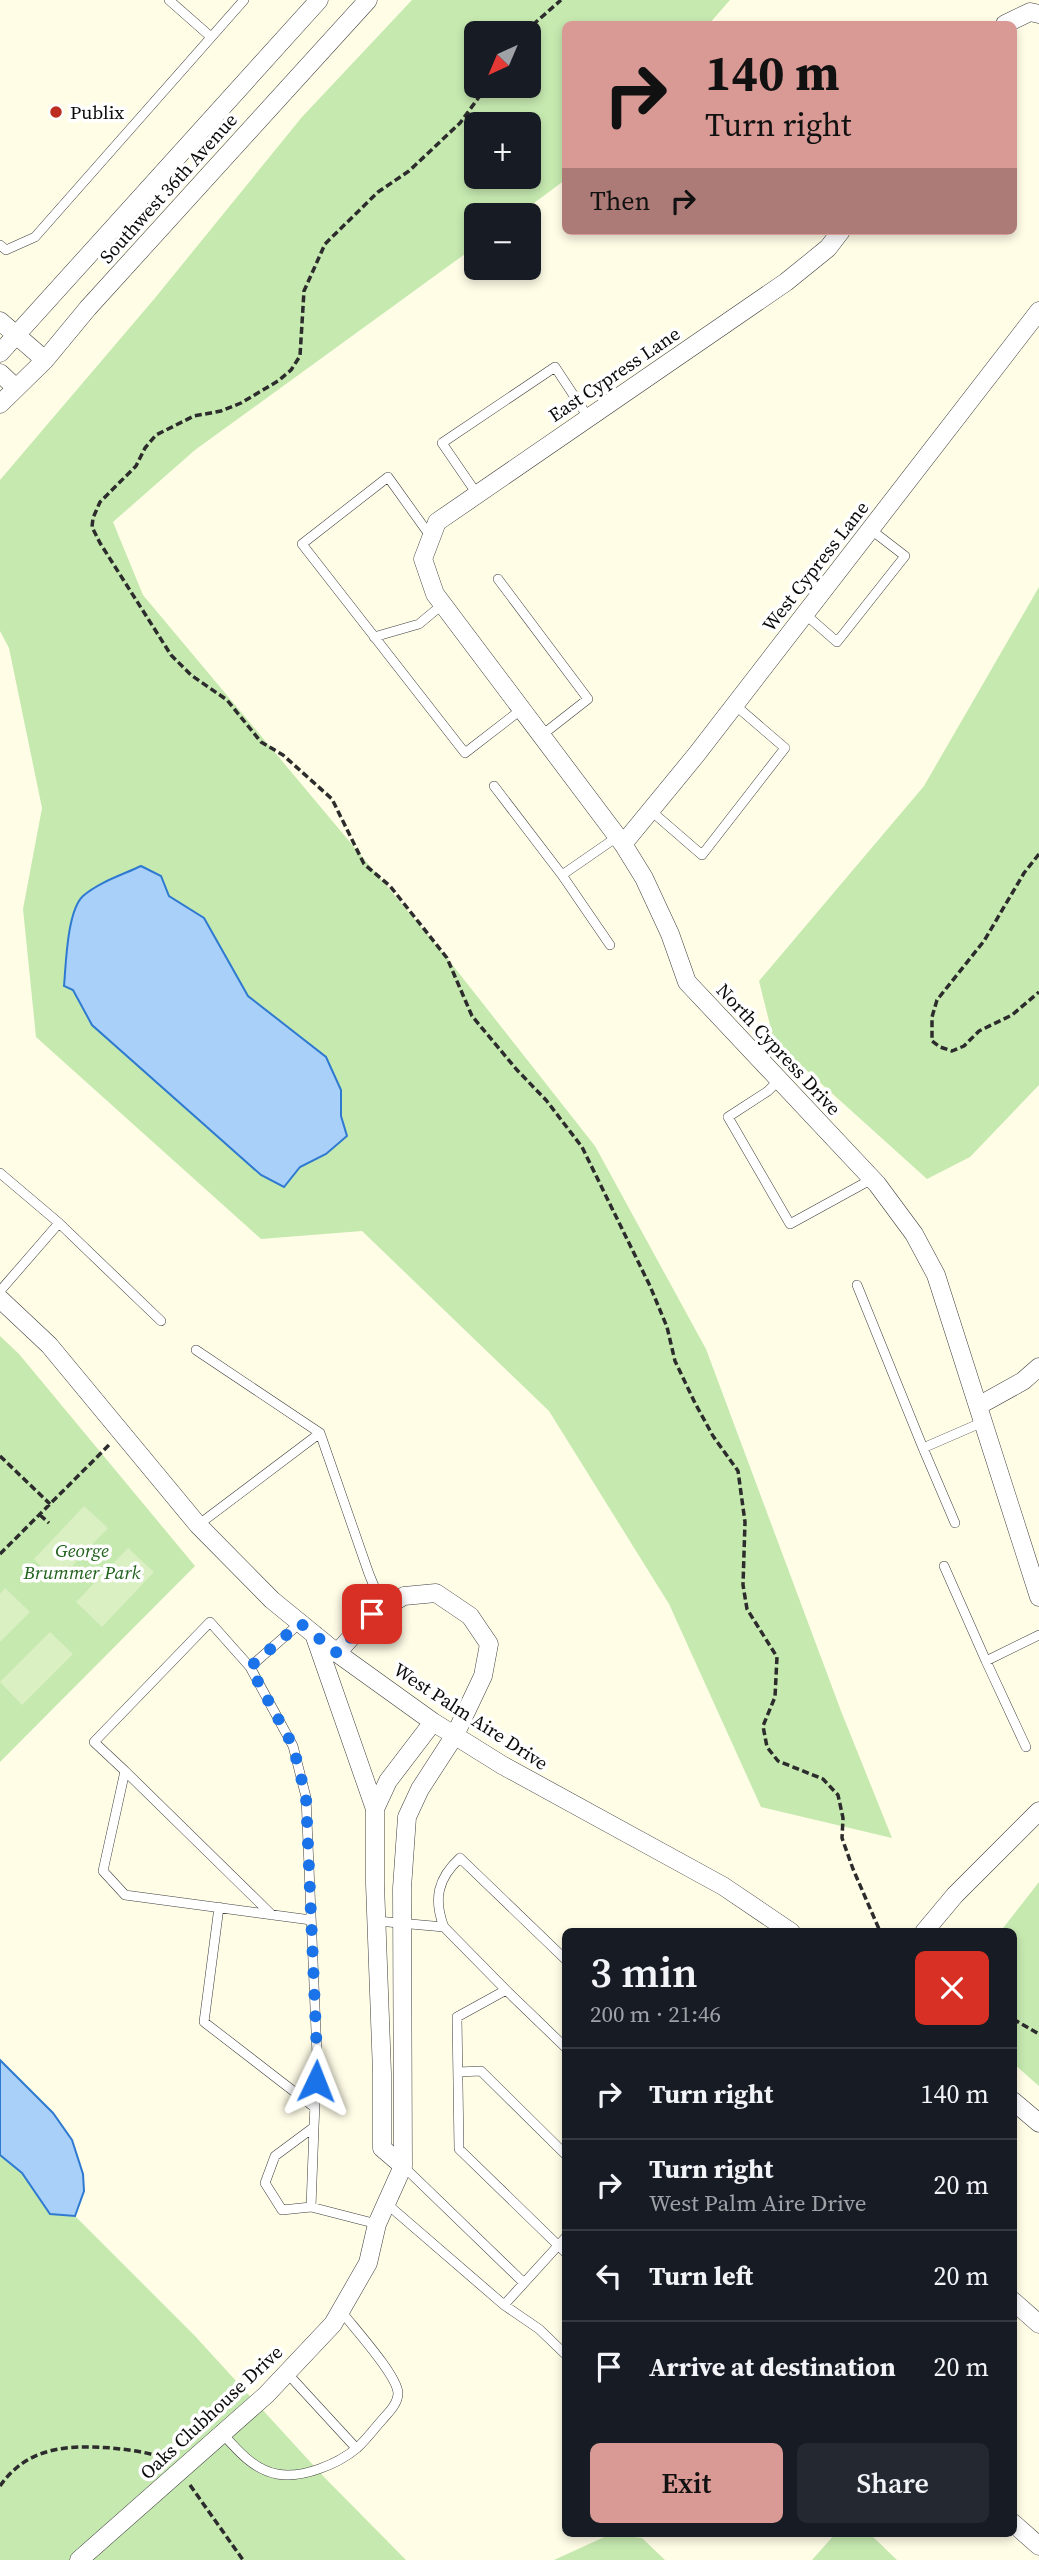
<!DOCTYPE html>
<meta charset="utf-8">
<style>
body{margin:0;font-family:"Source Serif 4",serif;background:#242831;color:#f1f3f6;height:100vh;display:flex;flex-direction:column;font-size:26px;white-space:nowrap}
*{box-sizing:border-box;margin:0}
p{font-size:23px;color:#9ea1a6}
.icon{flex:none;width:38px;height:38px;fill:none;stroke:currentColor;stroke-width:2;stroke-linecap:round;stroke-linejoin:round}
.map{position:relative;flex:1;overflow:hidden}
.sheet{position:absolute;left:562px;top:1928px;width:455px;height:609px;display:flex;flex-direction:column;background:#171b24;border-radius:10px;box-shadow:0 4px 10px #0003}
.sheet>*{flex:none}
.banner{position:absolute;left:562px;top:21px;width:455px;height:214px;border-radius:10px;box-shadow:0 4px 10px #0003;background:#d99a95;color:#111;overflow:hidden}
.needle{width:46px;rotate:224deg}
.fabs{position:absolute;left:464px;top:21px;display:grid;gap:14px}
.fabs a{display:grid;place-items:center;width:77px;height:77px;border-radius:10px;background:#171b24;box-shadow:0 4px 10px #0003;font-size:35px}
.pin{position:absolute;display:grid;place-items:center;width:60px;height:60px;color:#fff;margin:-30px;border-radius:14px;box-shadow:0 4px 10px #0006}
.me{position:absolute;width:77px;margin:-38px;rotate:2deg;stroke-linejoin:round;filter:drop-shadow(0 0 5px #0008)}
.turn{display:flex;align-items:center;gap:24px;height:147px;padding:0 28px;font-size:32px}
.turn .icon{width:91px;height:91px;stroke-width:2.5}
.turn b{display:block;font-size:49px;line-height:60px}
.then{display:flex;align-items:center;height:66px;padding:0 28px;background:#0003;gap:14px;font-size:26px}
.round{display:grid;place-items:center;flex:none;width:74px;height:74px;border-radius:10px;background:#242831}
.overview{display:flex;align-items:center;justify-content:space-between;height:119px;padding:0 28px}
h1{font-size:42px;font-weight:600;line-height:52px}
.cta{display:flex;gap:14px;margin-top:auto;padding:14px 28px}
.cta a{flex:1;height:80px;border-radius:10px;background:#d99a95;color:#111;font-size:28px;font-weight:600;line-height:80px;text-align:center}
.cta a+a{background:#242831;color:#f1f3f6}
ul{padding:0;list-style:none}
li{display:flex;align-items:center;gap:21px;height:91px;padding:0 28px;border-top:2px solid #363941}
li div{flex:1}
li b{display:block;font-size:26px}
li em{font-style:normal}
.map>svg:first-child{display:block}
.green{fill:#c6e9b0;fill-rule:evenodd}
.pitch{fill:#daf0c2}
.water{fill:#a9d0f8;stroke:#2f7ad1;stroke-width:2}
.lines{fill:none;stroke-linecap:round;stroke-linejoin:round}
.service-casing{stroke:#3d3d3d;stroke-width:10}
.minor-casing{stroke:#3d3d3d;stroke-width:19}
.path{stroke:#2c2c2c;stroke-width:3.5;stroke-dasharray:7 3.5;stroke-linecap:butt}
.service{stroke:#fff;stroke-width:9}
.minor{stroke:#fff;stroke-width:18}
.route{stroke:#1a73e8;stroke-width:12;stroke-dasharray:0 21.6}
.poi-dot{fill:#bc2d1f;stroke:#fff;stroke-width:2.5}
.labels{text-anchor:middle;stroke-width:7;stroke-linejoin:round;paint-order:stroke}
.poi-label{font-size:19px;fill:#0a0a0a;stroke:#fff;text-anchor:start}
.street-label{font-size:19px;fill:#0a0a0a;stroke:#fff}
.park-label{font-size:19px;font-style:italic;fill:#1f611a;stroke:#fff}
</style>
<div class="map">
<svg width="1039" height="2560" viewBox="0 0 1039 2560">
<rect width="100%" height="100%" fill="#fffde6"/>
<path class="green" d="M412,0H730L709,24H565V180L518,215H476V246L195,450L113,522L143,595L447,958L595,1146L706,1349L841,1711L892,1838L761,1807L669,1604L549,1411L362,1231L261,1239L36,1037L23,909L42,808L9,648L0,631V480L155,298L302,117ZM476,33H528V86H476ZM476,124H528V177H476Z
M1039,587V1085L970,1157L927,1179L774,1041L759,981L924,786Z
M0,1336L19,1354L195,1566L0,1762Z
M1039,1882V2086L1013,2063V1932H1000Z
M0,2155L22,2173L50,2214L75,2216L195,2336L325,2478L406,2560H0Z
M611,2534L642,2538L665,2560H554Z
M835,2534H870L897,2560H812Z"/>
<path class="pitch" d="M84,1506L108,1528L57,1582L34,1559Z
M128,1548L154,1572L102,1627L76,1602Z
M5,1588L30,1612L0,1642V1594Z
M50,1632L73,1654L22,1705L0,1682Z"/>
<path class="water" d="M141,866L161,876L169,896L204,918L248,996L326,1057L341,1090V1116L347,1136L326,1154L300,1167L284,1187L261,1175L92,1025L73,990L64,986C66,964 67,911 83,896C99,882 122,875 141,866Z
M0,2060L53,2113L72,2140L83,2174L84,2191L75,2216L50,2214L22,2173L0,2155Z"/>
<g class="lines">
<defs>
<path id="service" d="M169,0L211,37
M0,245L6,250L35,237L244,0
M477,494L442,443L555,367L588,417
M431,537L388,477L302,544L465,753L522,709
M498,579L588,699L542,735
M805,614L837,642L905,556L870,529
M374,637L419,624L443,604
M494,786L562,875
M650,810L702,855L785,748L735,705
M610,945L562,875L617,837
M779,1080L768,1091L728,1117L790,1224L872,1179
M0,1173L59,1223
M857,1285L923,1448
M0,1291L59,1223L161,1321
M196,1350L320,1433L369,1574L383,1608
M955,1523L923,1448L983,1422
M198,1525L320,1433
M944,1566L986,1661
M300,1623L250,1667L293,1746L306,1797L317,2055L314,2127L275,2156L265,2183L282,2210L311,2207L377,2224
M250,1667L210,1622L94,1742L125,1771L103,1871L125,1895L311,1920
M1026,1747L986,1661L1039,1635
M125,1771L272,1915
M219,1907L204,2022L314,2107
M377,1921L444,1927L506,1990L457,2017L459,2149L565,2252
M444,1927C433,1899 438,1878 460,1858L565,1959
M506,1990L565,2047
M458,2072L481,2071L565,2154
M403,2166L524,2283
M387,2204L504,2305L539,2329L565,2354
M311,2207L314,2127
M504,2305L565,2238
M287,2373L356,2448
M222,2433C237,2450 254,2470 277,2474C302,2479 338,2464 357,2448C366,2440 374,2429 382,2420C388,2413 398,2404 398,2393C397,2375 354,2328 341,2311"/>
<path id="minor" d="M1005,24L1030,12L1039,14
M841,231L828,248L786,282L437,522L423,559L435,594L623,844L644,878L670,934L687,982L877,1184L914,1234L936,1275L1039,1597
M0,321L45,360
M0,353L319,0
M0,373L16,388
M0,404L45,360L88,308L368,0
M623,844L696,755L1039,311
M0,1299L49,1345L198,1525L272,1600L337,1653L433,1722L502,1765L723,1886L791,1932
M978,1406L1023,1381L1039,1367
M314,1634L375,1809
M924,1932L955,1895L1039,1811
M1013,2101L1039,2123
M403,2166L382,2148V2073L375,1884V1809L388,1781L433,1722
M1013,2301L1039,2324
M1013,2523L1039,2546
M79,2560L266,2395L333,2324L368,2263L377,2224L403,2166L402,1888L407,1817L420,1789L455,1735L483,1676L489,1644L470,1616L436,1593L404,1596L372,1614L337,1653"/>
</defs>
<use href="#service" class="service-casing"/>
<use href="#minor" class="minor-casing"/>
<path class="path" d="M526,33L536,22L561,0
M487,86L460,123L409,171L378,192L325,244L304,291L300,356L291,370L278,381L241,403L221,411L194,416L156,435L145,448L136,466L100,502L93,518L92,527L100,543L171,655L191,675L227,700L261,742L283,755L332,799L364,864L390,886L447,958L472,1016L517,1070L546,1100L582,1147L650,1286L667,1327L675,1361L695,1403L713,1436L738,1471L745,1522L743,1585L747,1609L777,1657L775,1697L763,1726L767,1747L778,1761L823,1779L838,1795L843,1818L842,1838L853,1869L879,1929L883,1932
M1039,854L1024,873L984,941L937,1000L932,1017V1041L940,1047L952,1051L964,1046L979,1031L1012,1015L1039,992
M0,1456L50,1504
M40,1515L49,1523
M0,1554L109,1445
M1013,2019L1039,2034
M190,2485L243,2560
M0,2486C28,2446 69,2445 112,2448C130,2450 149,2452 165,2459"/>
<use href="#service" class="service"/>
<use href="#minor" class="minor"/>
</g>
<g class="lines">
<path class="route" d="M316,2081L317,2056L306,1797L293,1746L250,1667L300,1623L337,1653L372,1614"/>
</g>
<circle class="poi-dot" cx="56" cy="112" r="7"/>
<g class="labels">
<g class="poi-label">
<text x="70" y="119">Publix</text>
</g>
<g class="street-label">
<text transform="translate(168 188) rotate(-48)" y="7">Southwest 36th Avenue</text>
<text transform="translate(614 374) rotate(-34)" y="7">East Cypress Lane</text>
<text transform="translate(815 566) rotate(-52)" y="7">West Cypress Lane</text>
<text transform="translate(779 1049) rotate(47)" y="7">North Cypress Drive</text>
<text transform="translate(471 1716) rotate(33)" y="7">West Palm Aire Drive</text>
<text transform="translate(211 2412) rotate(-43)" y="7">Oaks Clubhouse Drive</text>
</g>
<g class="park-label">
<text x="82" y="1557">George<tspan x="82" dy="22">Brummer Park</tspan></text>
</g>
</g>
</svg>
<div class="fabs">
<a><svg class="needle" viewBox="-14 -14 28 28"><path d="M0-13l5 13h-10z" fill="#e53935"/><path d="M0 13l5-13h-10z" fill="#9ea1a6"/></svg></a>
<a>+</a>
<a>−</a>
</div>
<div class="pin" style="left:372px;top:1614px;background:#d93025"><svg class="icon" aria-label="arrive" viewBox="0 0 24 24"><path d="M6 21V4h12l-3 4 3 4H6"/></svg></div>
<svg class="me" style="left:316px;top:2081px" viewBox="-20 -20 40 40"><path d="M0-17L14 15 0 8-14 15z" fill="#1a73e8" stroke="#fff" stroke-width="4"/></svg>
<div class="banner">
<div class="turn"><svg class="icon" aria-label="right" viewBox="0 0 24 24"><path d="M7 20v-9h11M14 6l5 5-5 5"/></svg><div><b>140 m</b>Turn right</div></div>
<div class="then">Then<svg class="icon" aria-label="right" viewBox="0 0 24 24"><path d="M7 20v-9h11M14 6l5 5-5 5"/></svg></div>
</div>
<section class="sheet">
<div class="overview"><div><h1>3 min</h1><p>200 m · 21:46</p></div><a class="round" style="background:#d93025;color:#fff"><svg class="icon" aria-label="close" viewBox="0 0 24 24"><path d="M6 6l12 12M18 6L6 18"/></svg></a></div>
<ul>
<li><svg class="icon" aria-label="right" viewBox="0 0 24 24"><path d="M7 20v-9h11M14 6l5 5-5 5"/></svg><div><b>Turn right</b></div><em>140 m</em></li>
<li><svg class="icon" aria-label="right" viewBox="0 0 24 24"><path d="M7 20v-9h11M14 6l5 5-5 5"/></svg><div><b>Turn right</b><p>West Palm Aire Drive</p></div><em>20 m</em></li>
<li><svg class="icon" aria-label="left" viewBox="0 0 24 24"><path d="M17 20v-9H6M10 6l-5 5 5 5"/></svg><div><b>Turn left</b></div><em>20 m</em></li>
<li><svg class="icon" aria-label="arrive" viewBox="0 0 24 24"><path d="M6 21V4h12l-3 4 3 4H6"/></svg><div><b>Arrive at destination</b></div><em>20 m</em></li>
</ul>
<div class="cta"><a>Exit</a><a>Share</a></div>
</section>
</div>
